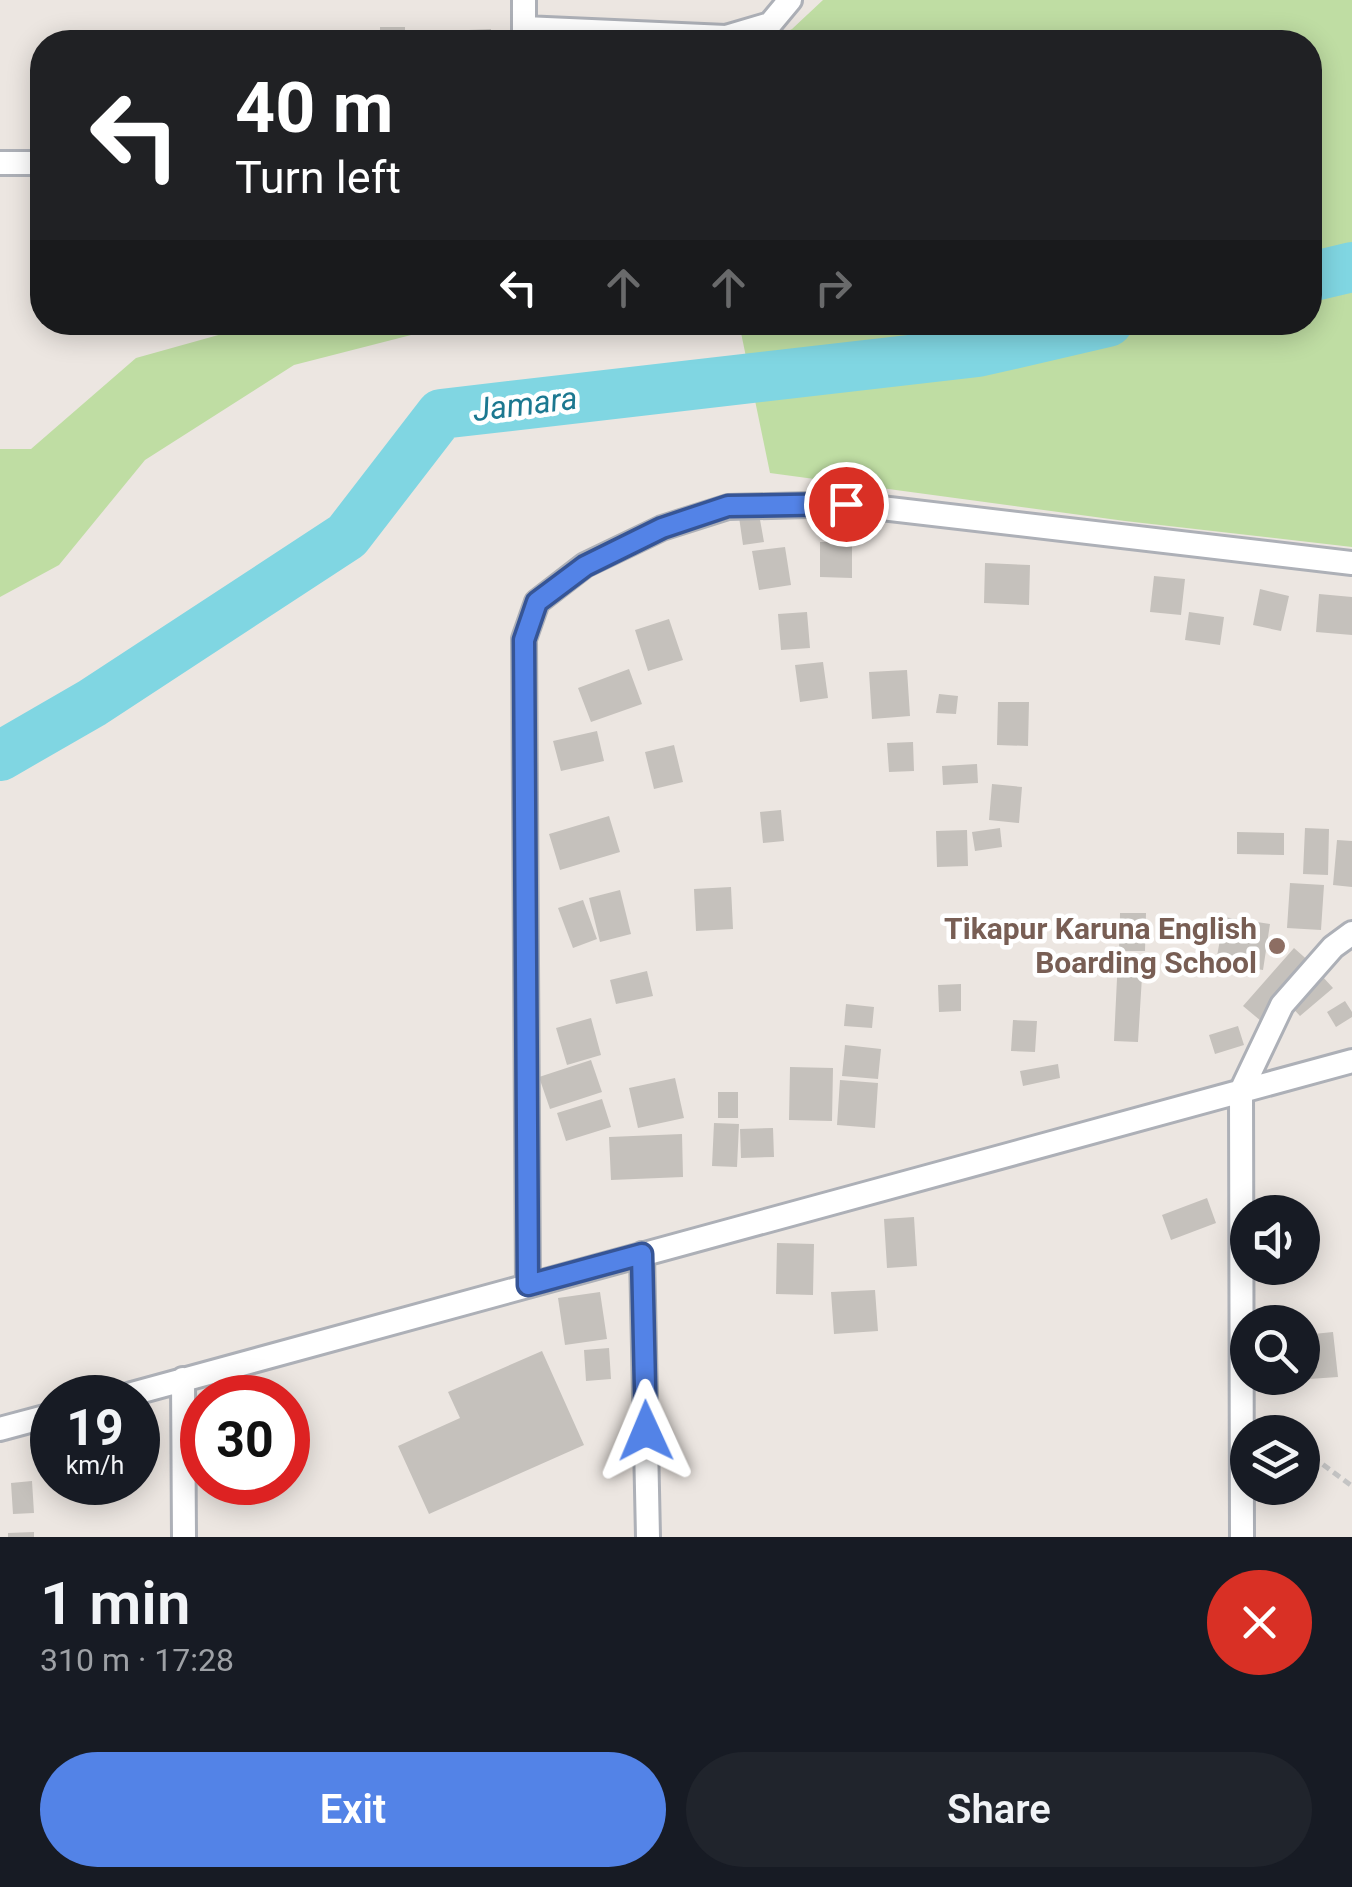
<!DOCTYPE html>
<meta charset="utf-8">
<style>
body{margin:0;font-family:Roboto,sans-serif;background:#20242c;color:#f1f3f6;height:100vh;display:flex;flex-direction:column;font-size:38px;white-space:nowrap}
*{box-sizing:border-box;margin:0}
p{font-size:32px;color:#9ea1a6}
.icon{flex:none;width:55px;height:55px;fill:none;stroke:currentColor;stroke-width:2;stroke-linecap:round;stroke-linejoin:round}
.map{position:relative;height:1537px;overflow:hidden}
.details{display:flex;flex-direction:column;background:#171b24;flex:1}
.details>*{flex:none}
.guide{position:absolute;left:30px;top:30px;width:1292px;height:305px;border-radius:40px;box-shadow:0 5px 25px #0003;background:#202124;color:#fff;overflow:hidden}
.fabs{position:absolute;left:1230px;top:1195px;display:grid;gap:20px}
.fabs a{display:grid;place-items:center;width:90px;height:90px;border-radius:50%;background:#171b24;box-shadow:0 5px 25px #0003;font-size:50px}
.speed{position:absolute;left:30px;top:1375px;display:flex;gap:20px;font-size:50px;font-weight:700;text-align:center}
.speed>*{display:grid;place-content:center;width:130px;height:130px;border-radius:50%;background:#171b24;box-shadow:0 5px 25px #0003;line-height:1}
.speed small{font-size:25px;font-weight:400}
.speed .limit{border:15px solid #d22;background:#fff;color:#111}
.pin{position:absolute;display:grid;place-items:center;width:85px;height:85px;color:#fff;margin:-42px;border:5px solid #fff;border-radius:50%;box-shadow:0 2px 10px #0007}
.me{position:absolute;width:110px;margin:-55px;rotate:359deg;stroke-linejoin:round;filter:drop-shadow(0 0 8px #0008)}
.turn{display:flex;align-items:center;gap:35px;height:210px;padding:0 40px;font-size:45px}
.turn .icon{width:130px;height:130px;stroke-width:2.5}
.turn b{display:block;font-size:70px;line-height:85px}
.lanes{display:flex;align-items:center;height:95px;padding:0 40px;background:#0003;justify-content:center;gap:50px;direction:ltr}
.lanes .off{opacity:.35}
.round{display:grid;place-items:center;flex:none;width:105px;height:105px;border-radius:52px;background:#20242c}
.summary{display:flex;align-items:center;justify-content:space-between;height:170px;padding:0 40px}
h1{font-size:60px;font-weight:600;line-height:75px}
.button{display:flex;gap:20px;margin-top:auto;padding:20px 40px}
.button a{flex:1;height:115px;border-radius:60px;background:#5383e7;color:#fff;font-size:40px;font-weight:600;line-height:115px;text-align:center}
.button a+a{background:#20242c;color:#f1f3f6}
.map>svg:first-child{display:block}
.green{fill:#bfdda3}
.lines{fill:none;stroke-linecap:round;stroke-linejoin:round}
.river{stroke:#80d6e2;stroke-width:50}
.building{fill:#c5c1bc}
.minor-casing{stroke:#adb0b7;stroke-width:28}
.path{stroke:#c4c4c4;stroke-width:5;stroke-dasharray:8 5;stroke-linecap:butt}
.minor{stroke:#fff;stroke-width:22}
.route-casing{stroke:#365596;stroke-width:25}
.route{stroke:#5383e7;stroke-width:18}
.education-dot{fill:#8d6e63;stroke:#fff;stroke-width:4}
.labels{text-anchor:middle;stroke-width:9;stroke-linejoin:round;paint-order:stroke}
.education-label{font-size:30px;font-weight:bold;fill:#785e54;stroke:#fff;text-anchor:end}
.water-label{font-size:32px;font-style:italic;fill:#1c7890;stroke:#fff}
</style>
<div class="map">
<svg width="1352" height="1537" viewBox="0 0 1352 1537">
<rect width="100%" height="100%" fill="#ece6e1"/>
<path class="green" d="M823,0H1352V547L1125,521L770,473L739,323L1310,322V42H768L792,29Z
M265,322L458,323L294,365L145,460L59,565L0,597V449H31L136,358Z"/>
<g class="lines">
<path class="river" d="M1310,277L1352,267
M0,756L92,703L347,536L441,414L978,352L1108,322"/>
</g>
<path class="building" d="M380,27H405V42H380Z
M491,29V42H446V31Z
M759,514L764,542L743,545L739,517Z
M820,542H852V578L820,577Z
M785,547L791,585L759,590L752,551Z
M985,563L1030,565L1029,605L984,603Z
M1154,576L1185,579L1181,615L1150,612Z
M1260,589L1289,596L1281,631L1253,625Z
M1319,594L1352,597V635L1316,632Z
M807,612L810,648L781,650L778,614Z
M1189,612L1224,617L1220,645L1185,640Z
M669,619L683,660L648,671L635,630Z
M823,662L828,698L800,702L795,665Z
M629,669L642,704L591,722L578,688Z
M907,670L910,716L872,719L869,672Z
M939,694L958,696L956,714L936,713Z
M998,702H1029L1028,746L997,745Z
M597,731L604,761L561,771L553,741Z
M913,742L914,771L889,772L887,743Z
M674,745L683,782L654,789L645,752Z
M977,764L978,783L943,785L942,766Z
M992,784L1022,787L1019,823L989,820Z
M781,810L784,841L763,843L760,812Z
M609,816L620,852L560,870L549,834Z
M1000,828L1002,847L975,851L972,832Z
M1305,828L1329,829L1328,875L1303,874Z
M967,830L968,866L937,867L936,831Z
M1237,832L1284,833V855L1237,854Z
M1337,840L1352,841V887L1333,885Z
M1290,883L1324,885L1321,930L1287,928Z
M731,887L733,929L696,931L694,889Z
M620,890L631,934L600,942L589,898Z
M583,900L597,939L573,948L558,908Z
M1120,913H1146L1145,951H1119Z
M1224,917L1270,924L1263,970L1216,962Z
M1294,948L1312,964L1261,1021L1243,1006Z
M1118,958L1143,960L1138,1042L1114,1041Z
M647,971L653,996L616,1004L610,980Z
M1322,976L1333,988L1300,1016L1289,1004Z
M961,984V1011L939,1012L938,985Z
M1345,1001L1352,1012V1017L1336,1027L1327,1012Z
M846,1004L874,1007L872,1028L844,1026Z
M591,1018L601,1055L567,1065L556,1028Z
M1013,1020L1037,1021L1035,1052L1011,1051Z
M1238,1026L1244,1045L1215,1054L1209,1035Z
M845,1045L881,1049L878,1079L842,1076Z
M591,1060L602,1092L550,1109L539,1077Z
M1058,1064L1060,1078L1023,1086L1020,1071Z
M790,1067L833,1068L832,1121L789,1120Z
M675,1078L684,1118L638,1128L629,1088Z
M840,1080L878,1083L875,1128L837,1125Z
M718,1092H738V1118H718Z
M602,1099L611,1127L566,1141L557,1113Z
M714,1123L739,1124L737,1167L712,1166Z
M773,1128L774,1157L741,1158L740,1129Z
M682,1134L683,1177L611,1180L609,1137Z
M1207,1198L1216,1223L1171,1240L1162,1215Z
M914,1217L917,1266L887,1268L884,1219Z
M777,1243L814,1244L813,1295L776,1294Z
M875,1290L878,1331L834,1334L831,1292Z
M600,1292L607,1339L565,1345L558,1298Z
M1333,1332L1338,1377L1309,1379L1304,1335Z
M609,1348L611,1379L586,1381L584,1350Z
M542,1351L584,1445L429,1514L398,1446L460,1418L448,1392Z
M32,1481L34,1513L13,1514L11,1483Z
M34,1532V1537H8V1533Z"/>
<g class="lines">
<defs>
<path id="minor" d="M524,28L726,37L770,24L790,0
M524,42V0
M0,163H42
M642,1254L648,1537
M528,1285L524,639L537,602L585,565L662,528L728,507L847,504L1352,563
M183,1379L184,1537
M117,1398L1352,1061
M0,1429L52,1415
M1242,1537L1241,1091L1282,1005L1333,947L1352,933"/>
</defs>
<use href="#minor" class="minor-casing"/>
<path class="path" d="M1267,1422L1281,1432
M1302,1449L1352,1486"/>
<use href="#minor" class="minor"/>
</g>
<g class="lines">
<defs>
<path id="route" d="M646,1431L642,1254L528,1285L524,640L537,602L585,566L662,528L728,506L846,504"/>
</defs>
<use href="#route" class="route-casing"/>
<use href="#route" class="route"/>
</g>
<circle class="education-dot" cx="1277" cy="946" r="10"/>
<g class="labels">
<g class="education-label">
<text x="1257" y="939">Tikapur Karuna English<tspan x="1257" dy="34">Boarding School</tspan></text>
</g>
<g class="water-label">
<text transform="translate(525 404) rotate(-7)" y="11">Jamara</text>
</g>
</g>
</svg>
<div class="fabs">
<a><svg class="icon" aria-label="sound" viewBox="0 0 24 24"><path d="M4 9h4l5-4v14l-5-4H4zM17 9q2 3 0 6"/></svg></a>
<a><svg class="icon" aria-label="search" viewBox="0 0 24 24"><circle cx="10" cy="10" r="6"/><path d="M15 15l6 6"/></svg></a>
<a><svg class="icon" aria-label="layers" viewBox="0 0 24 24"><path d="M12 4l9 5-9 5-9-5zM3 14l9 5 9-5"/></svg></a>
</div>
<div class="speed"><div>19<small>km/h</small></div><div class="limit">30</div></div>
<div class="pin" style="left:846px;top:504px;background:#d93025"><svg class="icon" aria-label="arrive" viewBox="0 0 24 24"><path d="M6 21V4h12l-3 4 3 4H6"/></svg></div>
<svg class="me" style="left:646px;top:1431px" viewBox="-20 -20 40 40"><path d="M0-17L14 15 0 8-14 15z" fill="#5383e7" stroke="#fff" stroke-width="4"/></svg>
<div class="guide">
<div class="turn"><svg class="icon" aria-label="left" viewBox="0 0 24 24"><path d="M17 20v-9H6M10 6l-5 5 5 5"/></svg><div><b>40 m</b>Turn left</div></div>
<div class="lanes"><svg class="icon" aria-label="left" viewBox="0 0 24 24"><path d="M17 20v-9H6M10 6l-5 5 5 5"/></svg><svg class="icon off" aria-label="ahead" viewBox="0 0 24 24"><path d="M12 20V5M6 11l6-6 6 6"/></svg><svg class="icon off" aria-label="ahead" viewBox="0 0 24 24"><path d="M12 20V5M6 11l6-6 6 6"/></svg><svg class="icon off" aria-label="right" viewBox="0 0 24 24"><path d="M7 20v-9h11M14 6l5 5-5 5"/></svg></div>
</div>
</div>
<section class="details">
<div class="summary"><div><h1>1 min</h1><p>310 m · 17:28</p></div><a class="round" style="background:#d93025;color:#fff"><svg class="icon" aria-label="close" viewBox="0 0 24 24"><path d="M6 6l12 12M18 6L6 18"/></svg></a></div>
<div class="button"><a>Exit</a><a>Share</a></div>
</section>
